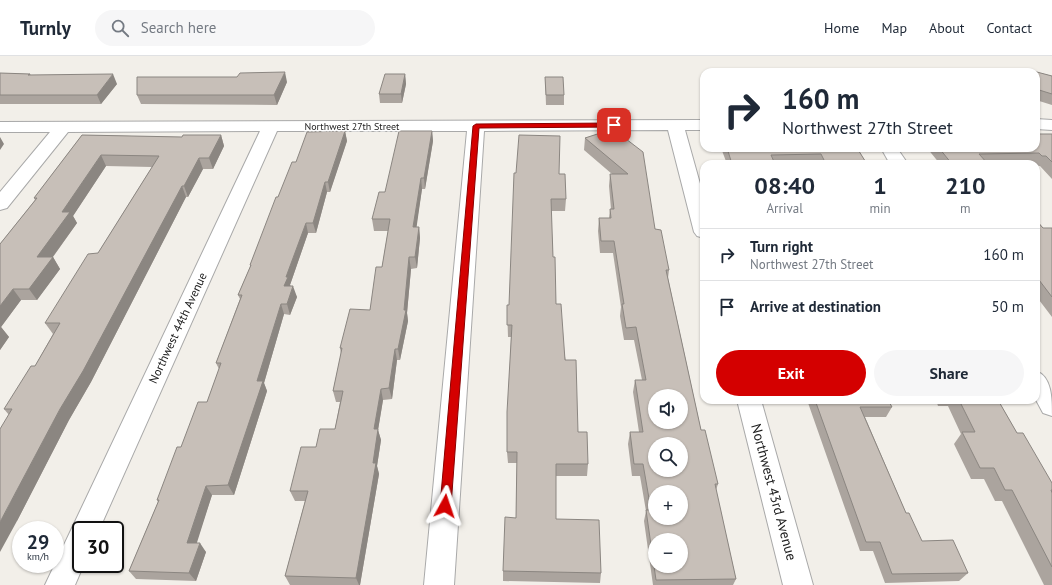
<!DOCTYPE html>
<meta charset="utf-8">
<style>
body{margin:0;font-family:"PT Sans",sans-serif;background:#f6f6f7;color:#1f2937;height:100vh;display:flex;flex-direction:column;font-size:15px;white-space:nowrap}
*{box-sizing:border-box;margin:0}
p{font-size:13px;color:#747a83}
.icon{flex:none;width:22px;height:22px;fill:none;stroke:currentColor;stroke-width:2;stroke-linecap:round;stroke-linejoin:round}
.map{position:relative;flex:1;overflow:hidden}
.panel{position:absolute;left:700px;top:104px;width:340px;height:244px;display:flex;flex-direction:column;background:#fff;border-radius:12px;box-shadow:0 1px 3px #0004}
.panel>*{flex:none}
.top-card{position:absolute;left:700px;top:12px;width:340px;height:84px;border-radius:12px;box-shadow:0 1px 3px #0004;background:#fff;color:#1f2937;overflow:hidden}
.buttons{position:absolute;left:648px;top:333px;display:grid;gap:8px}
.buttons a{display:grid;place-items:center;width:40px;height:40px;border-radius:50%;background:#fff;box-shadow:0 1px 3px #0004;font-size:20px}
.speed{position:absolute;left:12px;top:465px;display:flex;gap:8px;font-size:20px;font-weight:700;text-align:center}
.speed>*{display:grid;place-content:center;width:52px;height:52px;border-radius:50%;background:#fff;box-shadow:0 1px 3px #0004;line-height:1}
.speed small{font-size:10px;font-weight:400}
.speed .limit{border:2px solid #111;border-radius:6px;background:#fff;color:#111}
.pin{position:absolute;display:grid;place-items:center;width:34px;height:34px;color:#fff;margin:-17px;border-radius:8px;box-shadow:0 2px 6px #0006}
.me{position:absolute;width:44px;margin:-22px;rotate:5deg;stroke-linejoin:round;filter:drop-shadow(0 0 3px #0008)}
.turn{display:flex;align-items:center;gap:14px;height:84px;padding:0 16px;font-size:18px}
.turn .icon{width:52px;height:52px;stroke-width:2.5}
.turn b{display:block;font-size:28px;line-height:34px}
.eta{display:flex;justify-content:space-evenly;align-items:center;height:68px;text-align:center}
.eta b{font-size:24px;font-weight:800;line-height:28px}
.action{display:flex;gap:8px;margin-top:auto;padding:8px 16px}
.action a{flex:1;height:46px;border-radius:24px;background:#d40000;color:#fff;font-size:16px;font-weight:800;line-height:46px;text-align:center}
.action a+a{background:#f6f6f7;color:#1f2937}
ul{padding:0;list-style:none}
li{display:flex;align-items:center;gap:12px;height:52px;padding:0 16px;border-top:1px solid #e0e1e3}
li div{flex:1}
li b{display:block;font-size:15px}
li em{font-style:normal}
header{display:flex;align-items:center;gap:24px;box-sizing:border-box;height:56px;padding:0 20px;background:#fff;border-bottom:1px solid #e0e1e3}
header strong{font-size:19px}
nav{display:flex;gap:22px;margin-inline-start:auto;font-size:14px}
.search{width:280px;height:36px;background:#f6f6f7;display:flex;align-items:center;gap:10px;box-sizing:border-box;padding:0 14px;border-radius:22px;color:#747a83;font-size:15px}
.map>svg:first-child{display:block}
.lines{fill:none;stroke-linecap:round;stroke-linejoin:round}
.street-casing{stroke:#a9a9a9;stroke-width:2}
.street{fill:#fff;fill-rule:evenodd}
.wall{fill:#aba49e}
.shaded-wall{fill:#8b8681}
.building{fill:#c7bfb8;stroke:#8b8681;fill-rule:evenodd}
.route{fill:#d40000;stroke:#8a0000}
.labels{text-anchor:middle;stroke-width:3;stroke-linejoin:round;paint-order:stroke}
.far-street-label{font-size:10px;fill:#222;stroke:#fff}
.street-label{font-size:12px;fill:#222;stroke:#fff}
.near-street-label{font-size:14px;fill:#222;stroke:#fff}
</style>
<header>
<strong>Turnly</strong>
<div class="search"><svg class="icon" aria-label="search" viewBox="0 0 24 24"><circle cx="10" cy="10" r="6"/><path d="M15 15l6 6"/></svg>Search here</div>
<nav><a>Home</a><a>Map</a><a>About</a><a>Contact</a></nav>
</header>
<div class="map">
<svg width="1052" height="529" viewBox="0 0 1052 529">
<rect width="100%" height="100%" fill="#f2efe9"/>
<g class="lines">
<defs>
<path id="street" d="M1036,63L1052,64V74L1036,73Z
M704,64V74H685L704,142V182L697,180L694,176L668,74L484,75L454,529H424L467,75H277L99,474H81V508H84L75,529H45L260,75L68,76L7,152L0,154V136L50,76H0V66Z
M881,92H897L908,108H890Z
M1036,315C1052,321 1052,342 1052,360L1043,357L1036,344Z
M737,344H761L813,529H783Z"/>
</defs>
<use href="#street" class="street-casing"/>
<use href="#street" class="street"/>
</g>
<path class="wall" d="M1033,15L1052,20V49L1036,44V16H1033Z
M0,17L30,18L31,19L117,28L101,48H0Z
M405,18L406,28L402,47H380L379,38Z
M545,21L564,39V49H546Z
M287,26L277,49L141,48L137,39Z
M613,73L655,173L669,214L668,222L701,374L718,428L716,434L736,523L733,529H653L644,465L646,455L640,420H632L628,388L630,376H639L633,336L635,324H642L634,284H624L620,260L621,251L613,197H600L598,175L599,162H609L610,153H611L609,130L610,118H612L584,94L585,82Z
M345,75L347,85L330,136H327L316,177H308L290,229L297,241L290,259L284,258L264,327L267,335L234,439H212L196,487L206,496L196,525L136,523L129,515L158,446L157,444L181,391L207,346L219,313L216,307L240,243L238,239L250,211V209L278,141L296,106Z
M432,75L433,85L425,133H422L416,171H419L420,182L417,212L411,213L407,257L408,265L400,304H397L392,343L383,344L378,374L381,384L377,410L379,418L360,529H290L285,520L305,445H295L290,435L316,391L335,373L340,346H336L333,335L341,298L340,292L370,254L382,211L388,175H374L372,163L385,136Z
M1052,78V123L1040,110H1036V108H1034L1033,107L988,108H940L927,92H1036Z
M82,79L182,81L221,79L224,90L213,113H203L188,141H186L91,326L69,364L17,465L9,359L4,353L35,310L53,278L45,267L98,197L152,111L106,110L73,160L77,167L53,201L60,213L37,244H21L1,271L9,281L0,294V188L35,144L34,142Z
M721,92H857L867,108H727Z
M559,118L566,143L565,155H551L553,201L556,248L578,376L588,408L587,420H556V463L601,517L600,527L503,525V515L516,462L517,407H508L507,396L511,281H508L507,249H509Z
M1036,164L1043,172H1052V261L1036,240Z
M807,344H888L892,351L886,361H865L906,457L922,485L968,517L959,525L885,527L873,495H860Z
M936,344H998L1017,377L1052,427V529H1044L1002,445H995L984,423H971L954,388L961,378L948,350H938Z"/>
<path class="shaded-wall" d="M285,16L287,26L277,49L274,39Z
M113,18L117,28L101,48L97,39Z
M405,18L406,28L402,47L401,38Z
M345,75L347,85L330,136L328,126Z
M432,75L433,85L425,133L424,122Z
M221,79L224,90L213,113L209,102Z
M0,81L4,88L0,94Z
M101,99L106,110L73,160L77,167L49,206L53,201L60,213L37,244L29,233L37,201L62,156Z
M199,102L203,113L188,141L184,130Z
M421,122L422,133L415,182L413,171Z
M325,126L327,136L316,177L313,167Z
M182,130L186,141L91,326L69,364L17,465L0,496V466L60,353Z
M306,167L308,177L290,229L291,231L284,230L286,221Z
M419,171L420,182L417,212L415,201Z
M409,201L411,213L407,257L408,265L400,304L398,293L404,254Z
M293,230L297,241L290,259L287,248Z
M13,233L21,244L1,271L9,281L0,294V250Z
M281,248L284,258L264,327L267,335L234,439L228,429L257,325Z
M395,293L397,304L392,343L389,332Z
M381,333L383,344L378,374L381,384L377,410L379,418L360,529H359L356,522L373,407L374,373Z
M206,430L212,439L194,496L187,487Z
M200,487L206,496L196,525L189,517Z"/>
<path class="building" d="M1033,15L1052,20V38L1036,33V16H1033Z
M285,16L274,39H137V21H237L240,17Z
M0,17L30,18L28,19L113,18L97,39H0Z
M385,18H405L401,38H379Z
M545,21H563L564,39H546Z
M613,73L643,96L655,173L661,174L669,214H666L701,374H705L718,428H715L736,523L656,524L646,454H651L643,408H634L630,376H643L635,324H646L636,271L626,272L622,248H624L614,185H601L599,162H611L610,153H614L610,118H628L585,82ZM655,340H681V366H655ZM655,388H681V414H655ZM655,436H681V462H655ZM655,484H681V510H655Z
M345,75L328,126H325L313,167H306L286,221H288L284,230H293L287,248H281L257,325H263L228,429L206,430L187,487H200L189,517L129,515L159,444H157L177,391H181L198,346H207L221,307H216L242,239H238L251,209H250L276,141H278L292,106H296L307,76Z
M399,75H432L424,122H421L413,171H419L415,201H409L404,254H406L398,293H395L389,332L381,333L374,373H378L373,407H376L356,522L285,520L308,435H290L301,391H316L320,373H335L343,335H333L342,292H340L350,253L370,254L376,211H382L390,163H372L379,136H385Z
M1036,78H1052V106L1046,100H1042L1039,97L979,98L988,108H952L939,92H1036Z
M82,79L182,81L183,79H221L209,102H199L184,130H182L83,315L60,353L0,466V373L12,353H4L31,310H35L60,267H45L88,198L98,197L159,100L101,99L62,156H70L37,201H53L29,233H13L0,250V188L37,142H34Z
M519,79L560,80L559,118H565L566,143H551L553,201H555L556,248H561L565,304H576L578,376H587L588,408H556V463L599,464L601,517L503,515L505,461L516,462L517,396H507V356L512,269H507V249H509L514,117H516Z
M727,92H857L867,108H826L821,98L771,99L775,108H732Z
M1036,164L1043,172H1052V241L1036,220Z
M815,344H888L892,351H860L906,457H909L922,485L953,484L968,517L892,518L880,486H866Z
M959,344H998L1017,377H1023L1052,427V434H1051L1052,437V511L1012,434H1005L994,412H980L962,376H975Z"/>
<path class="route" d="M614,67L616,68V71L479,72L451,450L449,453L445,455L441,453L440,450L473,70L476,68Z"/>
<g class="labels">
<g class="far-street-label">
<text x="352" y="74">Northwest 27th Street</text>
</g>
<g class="street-label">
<text transform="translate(178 272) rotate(-65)" y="4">Northwest 44th Avenue</text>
</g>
<g class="near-street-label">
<text transform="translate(774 436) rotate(75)" y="5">Northwest 43rd Avenue</text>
</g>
</g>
</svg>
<div class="buttons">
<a><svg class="icon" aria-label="sound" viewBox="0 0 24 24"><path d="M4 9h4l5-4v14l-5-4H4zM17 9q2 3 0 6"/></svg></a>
<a><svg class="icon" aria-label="search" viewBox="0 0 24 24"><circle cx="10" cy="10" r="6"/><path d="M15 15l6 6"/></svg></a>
<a>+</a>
<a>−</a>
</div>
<div class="speed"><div>29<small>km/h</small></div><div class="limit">30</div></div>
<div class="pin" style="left:614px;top:69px;background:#d93025"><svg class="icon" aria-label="arrive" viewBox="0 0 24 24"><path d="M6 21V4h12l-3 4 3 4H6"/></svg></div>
<svg class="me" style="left:445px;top:450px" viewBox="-20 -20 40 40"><path d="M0-17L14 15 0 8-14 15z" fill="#d40000" stroke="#fff" stroke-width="4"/></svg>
<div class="top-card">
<div class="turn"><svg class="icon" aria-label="right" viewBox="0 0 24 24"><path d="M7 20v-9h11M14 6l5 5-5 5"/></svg><div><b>160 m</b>Northwest 27th Street</div></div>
</div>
<section class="panel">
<div class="eta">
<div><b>08:40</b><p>Arrival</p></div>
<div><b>1</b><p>min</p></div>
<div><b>210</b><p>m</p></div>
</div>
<ul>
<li><svg class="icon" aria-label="right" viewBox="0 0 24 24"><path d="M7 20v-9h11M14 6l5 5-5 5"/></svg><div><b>Turn right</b><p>Northwest 27th Street</p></div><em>160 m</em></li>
<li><svg class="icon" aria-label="arrive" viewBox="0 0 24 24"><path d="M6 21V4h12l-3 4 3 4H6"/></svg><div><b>Arrive at destination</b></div><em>50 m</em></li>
</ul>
<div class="action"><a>Exit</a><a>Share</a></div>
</section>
</div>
